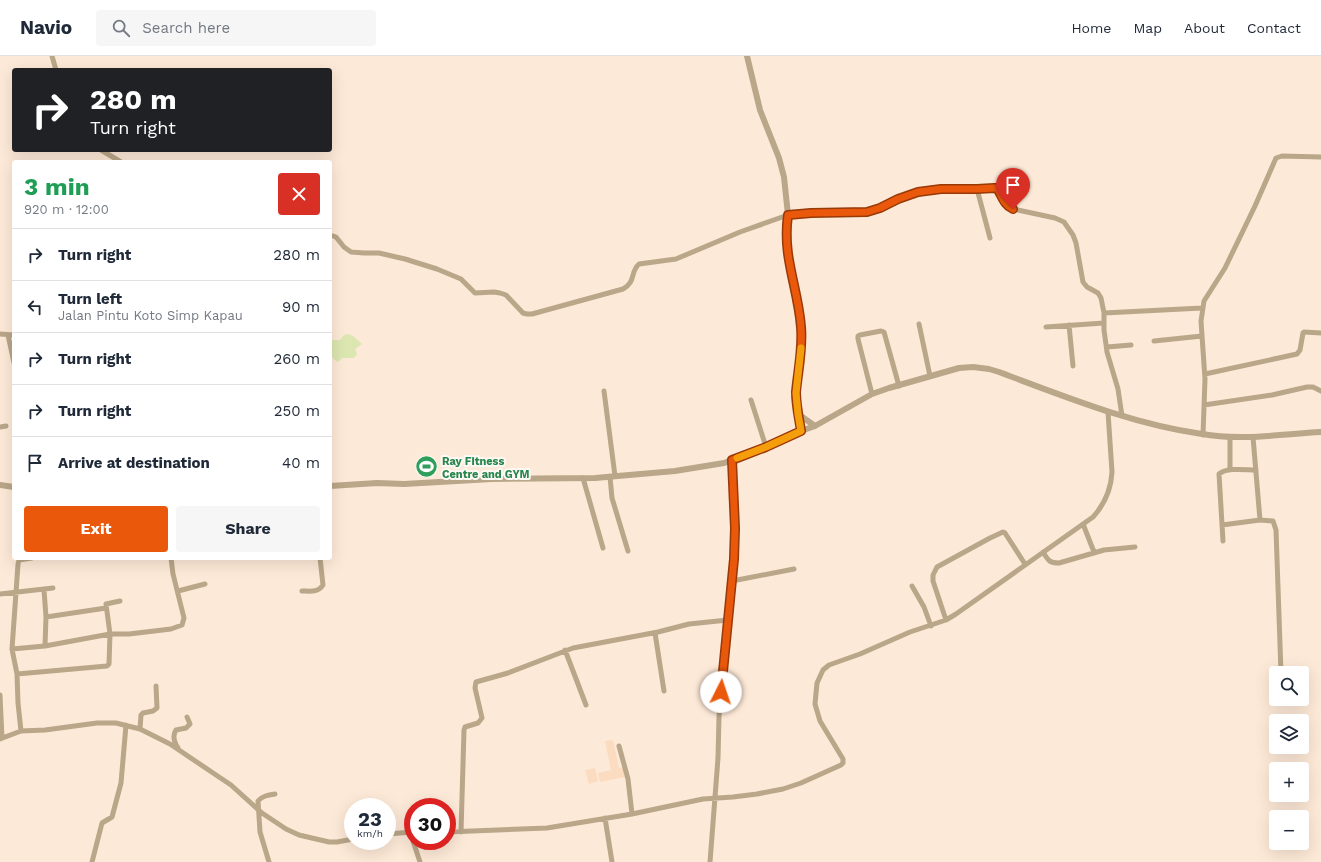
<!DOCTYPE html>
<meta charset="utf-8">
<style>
body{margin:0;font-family:"Work Sans",sans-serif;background:#f6f6f7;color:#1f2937;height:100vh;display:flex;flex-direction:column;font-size:15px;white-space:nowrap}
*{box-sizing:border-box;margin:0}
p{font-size:13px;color:#747a83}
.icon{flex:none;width:22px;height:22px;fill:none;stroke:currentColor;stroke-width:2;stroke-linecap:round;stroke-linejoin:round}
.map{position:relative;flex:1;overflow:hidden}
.panel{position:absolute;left:12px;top:104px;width:320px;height:400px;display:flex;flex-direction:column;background:#fff;border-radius:4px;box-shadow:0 4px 16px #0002}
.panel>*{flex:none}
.hud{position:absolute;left:12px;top:12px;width:320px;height:84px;border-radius:4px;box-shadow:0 4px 16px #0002;background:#202124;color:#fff;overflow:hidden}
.controls{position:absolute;left:1269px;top:610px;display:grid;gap:8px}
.controls a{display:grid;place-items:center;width:40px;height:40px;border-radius:4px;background:#fff;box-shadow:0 4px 16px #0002;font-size:20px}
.speed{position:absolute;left:344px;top:742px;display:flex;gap:8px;font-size:20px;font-weight:700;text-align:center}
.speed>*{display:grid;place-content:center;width:52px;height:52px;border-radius:50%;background:#fff;box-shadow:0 4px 16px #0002;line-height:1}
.speed small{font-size:10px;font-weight:400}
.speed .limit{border:6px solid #d22;background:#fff;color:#111}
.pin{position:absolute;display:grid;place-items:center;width:34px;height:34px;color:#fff;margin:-41px -17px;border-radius:50% 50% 50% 0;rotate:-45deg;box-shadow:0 0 4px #0007}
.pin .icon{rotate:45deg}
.me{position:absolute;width:44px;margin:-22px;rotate:4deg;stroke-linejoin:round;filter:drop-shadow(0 0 3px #0008)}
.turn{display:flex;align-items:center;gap:14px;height:84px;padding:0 12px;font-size:18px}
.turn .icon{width:52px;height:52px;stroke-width:2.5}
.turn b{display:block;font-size:28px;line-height:34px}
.round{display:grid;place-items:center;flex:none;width:42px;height:42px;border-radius:4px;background:#f6f6f7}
.summary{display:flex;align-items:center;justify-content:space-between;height:68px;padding:0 12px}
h1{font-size:24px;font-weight:700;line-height:30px;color:#1e9e55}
.primary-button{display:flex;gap:8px;margin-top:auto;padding:8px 12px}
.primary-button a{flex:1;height:46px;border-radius:4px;background:#ea580c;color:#fff;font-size:16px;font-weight:700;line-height:46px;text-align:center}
.primary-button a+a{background:#f6f6f7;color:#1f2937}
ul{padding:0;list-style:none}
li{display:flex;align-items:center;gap:12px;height:52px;padding:0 12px;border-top:1px solid #e0e1e3}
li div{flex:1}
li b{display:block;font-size:15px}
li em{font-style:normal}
header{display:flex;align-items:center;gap:24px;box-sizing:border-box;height:56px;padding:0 20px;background:#fff;border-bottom:1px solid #e0e1e3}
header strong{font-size:19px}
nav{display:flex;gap:22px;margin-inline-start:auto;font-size:14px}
.search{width:280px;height:36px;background:#f6f6f7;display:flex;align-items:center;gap:10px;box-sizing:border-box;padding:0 14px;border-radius:4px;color:#747a83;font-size:15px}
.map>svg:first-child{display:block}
.built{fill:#fbdcc1}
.green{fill:#dce6b0}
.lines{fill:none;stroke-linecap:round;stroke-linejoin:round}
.minor{stroke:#baa689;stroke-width:5}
.tertiary{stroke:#baa689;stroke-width:6}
.route-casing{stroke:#983908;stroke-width:10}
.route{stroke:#ea580c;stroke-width:7}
.slow{stroke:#f59e0b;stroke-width:7}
.labels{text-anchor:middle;stroke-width:4;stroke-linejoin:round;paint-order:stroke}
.leisure-label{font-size:11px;font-weight:bold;fill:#27864d;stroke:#fef9f5;text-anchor:start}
</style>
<header>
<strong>Navio</strong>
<div class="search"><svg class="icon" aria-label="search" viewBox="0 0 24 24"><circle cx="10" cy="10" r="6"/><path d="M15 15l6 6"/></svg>Search here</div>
<nav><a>Home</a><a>Map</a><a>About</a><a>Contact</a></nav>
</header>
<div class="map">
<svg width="1321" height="806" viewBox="0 0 1321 806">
<rect width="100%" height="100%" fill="#fde9d7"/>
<path class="built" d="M613,684L619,712L623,711L625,721L600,726L598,717L611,714L605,685Z
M595,712L598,725L589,728L585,714Z"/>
<path class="green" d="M348,278L353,280L362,288L355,293L357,298L354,302H342L338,306C329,302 330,293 330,284H340L344,279Z"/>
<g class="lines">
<path class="minor" d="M52,0L56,14
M101,94L121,106
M977,133L990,182
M330,179L336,181L344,191L351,196L364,197H379L405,203L437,213L461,223L475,237L494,236L500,237L506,239L523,257L527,258H532L623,233C636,226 630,216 639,208L676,203L740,176L788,159L811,157H852L867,156L880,152L898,143L918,136L941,133L997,132L1006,148L1008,151L1013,153L1055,162L1064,166L1073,179L1076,187L1083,226L1087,231L1098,237L1101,242L1104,257V274L1107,296L1118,333L1122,360
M1104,257L1202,252
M919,268L930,320
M1069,269L1073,310
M1046,271L1104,267
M0,278L14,279
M8,279L14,307
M1154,285L1202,280
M1107,291L1131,289
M1205,318L1297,298L1300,294L1303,277L1304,276L1321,277
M604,335L615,420
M872,338L858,283V280L860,279L881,275L884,276L899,330
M751,344L766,391
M1204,349L1272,339L1307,331H1313L1321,335
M0,371L6,370
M1203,379L1205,323L1201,265L1204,245L1225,212L1255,150L1276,102L1282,100L1321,101
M1230,381V414
M1253,381L1260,464L1273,465L1276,474L1281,617
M610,421L612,442L628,495
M583,422L603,492
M1083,468L1094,496
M1222,469L1260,464
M1223,485L1219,418C1227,411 1245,414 1256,414
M1043,496C1048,504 1049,507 1059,507L1104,494L1135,491
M732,525L794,513
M912,530L924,551L931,570
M44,534L46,561L45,590
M178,535L205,528
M302,535C310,535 318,537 323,529L320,502
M0,538L53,532
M46,561L106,552
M946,564L933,525V519L937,511L990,482L1003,476L1005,477L1025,508
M655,577L664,635
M12,593L45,590L110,578H129L171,573L182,569L184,562L173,518L171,502
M565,594L586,649
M17,618L107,610L109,608L110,578L106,548L120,545
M0,639L2,682
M140,673L141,659L143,657L153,655L157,652L156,630
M21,675L18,647L17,618L12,593L18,508L19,504L32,502
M0,683L21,675L45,674L97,667H116L140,673L170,688L222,723L231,729L262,757L286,773L299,779L329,786H337L353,783
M619,690L628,723L632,758
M178,692C174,686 172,680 176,674L186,672L190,668L187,661
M605,762L612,806
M447,776L547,772L632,758L703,743L733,741L757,738L783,733L801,727L841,709L843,707V703L820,665L815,648L817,627L823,614L829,609L860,598L910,576L946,564L956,558L1093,461C1105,448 1111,434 1112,416L1108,356
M461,776L464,674L465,671L478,667L482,662L475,632L476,626L508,617L573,592L658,576L689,568L728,564
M387,778L413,776
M413,785L420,806
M92,806L102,767L112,761L121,727L126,669
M269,806L260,776L258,745C262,740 268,739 275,738
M710,806L718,702L719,661L723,612L734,503L735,472L732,404"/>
<path class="tertiary" d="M747,0L760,54L779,102L784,121L788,159L786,173V190L799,257L801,272L802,291L796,337L798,358L801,375L815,370L872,338L889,332L959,312L973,311L989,313L999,316C1066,341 1132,368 1202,378C1241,385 1282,378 1321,376
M798,358L815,370
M0,429L14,431
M330,430L377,427L404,428L492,423L595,422L675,415L724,407L766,391L801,375"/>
</g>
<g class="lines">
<defs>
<path id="route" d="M721,636L734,503L735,472L732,404L766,391L801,375C799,362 796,349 796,336C798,314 803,293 801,271C798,231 782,201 788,159L811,157L867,156L880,152L898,143L918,136L941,133H977L994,132H997C1002,140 1004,149 1013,153"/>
</defs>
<use href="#route" class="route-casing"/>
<use href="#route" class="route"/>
<path class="slow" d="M737,402L766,391L801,375L798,358L796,337L801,292"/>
</g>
<defs>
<symbol id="stadium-disc" viewBox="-11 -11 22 22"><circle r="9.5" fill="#2e9e5b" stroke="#fef9f5"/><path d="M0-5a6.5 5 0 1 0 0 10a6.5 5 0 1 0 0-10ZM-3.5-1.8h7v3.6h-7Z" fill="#fff"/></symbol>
</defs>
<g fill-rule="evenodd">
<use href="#stadium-disc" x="414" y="398" width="25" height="25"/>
</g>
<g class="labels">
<g class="leisure-label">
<text x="442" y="409">Ray Fitness<tspan x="442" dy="13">Centre and GYM</tspan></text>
</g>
</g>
</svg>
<div class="controls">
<a><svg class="icon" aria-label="search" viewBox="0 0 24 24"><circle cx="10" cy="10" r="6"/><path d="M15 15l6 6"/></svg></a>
<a><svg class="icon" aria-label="layers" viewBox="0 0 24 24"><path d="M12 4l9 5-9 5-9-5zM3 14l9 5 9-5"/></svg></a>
<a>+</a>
<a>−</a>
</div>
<div class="speed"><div>23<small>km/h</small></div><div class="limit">30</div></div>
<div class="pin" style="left:1013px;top:153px;background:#d93025"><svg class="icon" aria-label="arrive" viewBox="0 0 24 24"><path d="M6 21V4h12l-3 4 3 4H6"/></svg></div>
<svg class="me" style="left:721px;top:636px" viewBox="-20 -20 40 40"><circle r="19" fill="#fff"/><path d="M0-13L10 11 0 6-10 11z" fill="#ea580c"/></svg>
<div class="hud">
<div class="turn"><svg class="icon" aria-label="right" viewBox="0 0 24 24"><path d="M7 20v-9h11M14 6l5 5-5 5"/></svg><div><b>280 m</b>Turn right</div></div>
</div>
<section class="panel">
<div class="summary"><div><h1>3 min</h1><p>920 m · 12:00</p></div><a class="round" style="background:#d93025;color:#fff"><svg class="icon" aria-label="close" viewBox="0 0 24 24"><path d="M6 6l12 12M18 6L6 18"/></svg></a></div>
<ul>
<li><svg class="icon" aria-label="right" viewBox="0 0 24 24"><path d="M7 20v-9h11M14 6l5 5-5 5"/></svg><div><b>Turn right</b></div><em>280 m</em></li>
<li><svg class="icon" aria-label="left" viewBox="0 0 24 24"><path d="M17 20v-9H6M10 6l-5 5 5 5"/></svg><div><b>Turn left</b><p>Jalan Pintu Koto Simp Kapau</p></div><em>90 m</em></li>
<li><svg class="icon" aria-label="right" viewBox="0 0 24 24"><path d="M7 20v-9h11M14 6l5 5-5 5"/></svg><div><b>Turn right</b></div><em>260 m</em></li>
<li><svg class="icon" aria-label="right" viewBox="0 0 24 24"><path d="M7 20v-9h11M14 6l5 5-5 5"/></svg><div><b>Turn right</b></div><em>250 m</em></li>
<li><svg class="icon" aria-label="arrive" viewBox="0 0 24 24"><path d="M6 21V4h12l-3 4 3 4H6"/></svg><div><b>Arrive at destination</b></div><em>40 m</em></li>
</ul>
<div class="primary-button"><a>Exit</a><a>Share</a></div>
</section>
</div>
